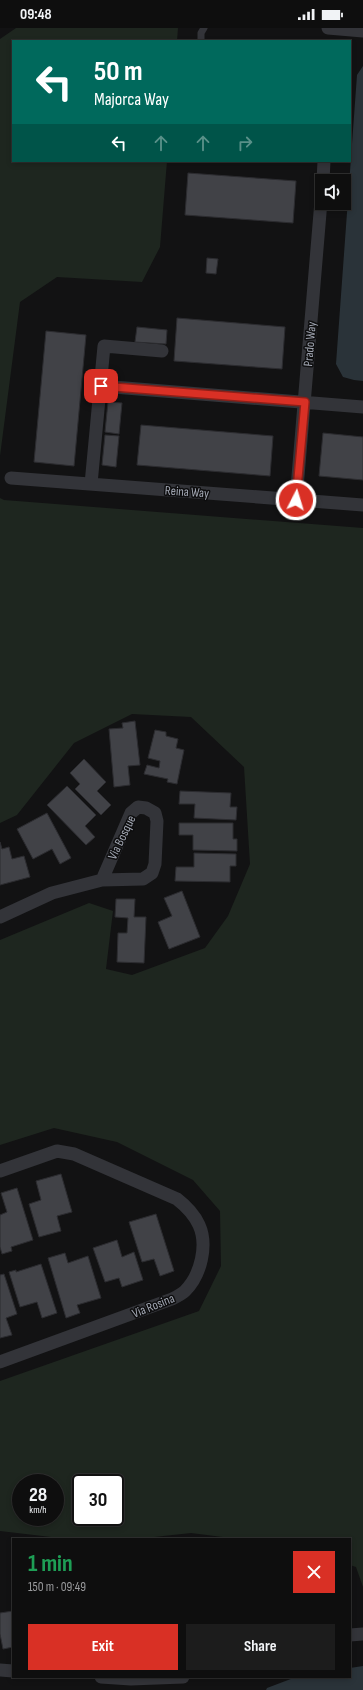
<!DOCTYPE html>
<meta charset="utf-8">
<style>
body{margin:0;font-family:"Sofia Sans Condensed",sans-serif;background:#1c1c1c;color:#f1f3f6;height:100vh;display:flex;flex-direction:column;font-size:15px;white-space:nowrap}
*{box-sizing:border-box;margin:0}
p{font-size:13px;color:#9b9c9e}
.icon{flex:none;width:22px;height:22px;fill:none;stroke:currentColor;stroke-width:2;stroke-linecap:round;stroke-linejoin:round}
.map{position:relative;flex:1;overflow:hidden}
.details{position:absolute;left:12px;top:1510px;width:339px;height:140px;display:flex;flex-direction:column;background:#0e0e0e;border-radius:0px;box-shadow:0 2px 6px #0003,0 0 0 1px #2e2e2e}
.details>*{flex:none}
.hud{position:absolute;left:12px;top:12px;width:339px;height:122px;border-radius:0px;box-shadow:0 2px 6px #0003,0 0 0 1px #2e2e2e;background:#00695c;color:#fff;overflow:hidden}
.buttons{position:absolute;left:315px;top:146px;display:grid;gap:8px}
.buttons a{display:grid;place-items:center;width:36px;height:36px;border-radius:0px;background:#0e0e0e;box-shadow:0 2px 6px #0003,0 0 0 1px #2e2e2e;font-size:20px}
.speed{position:absolute;left:12px;top:1446px;display:flex;gap:8px;font-size:20px;font-weight:700;text-align:center}
.speed>*{display:grid;place-content:center;width:52px;height:52px;border-radius:50%;background:#0e0e0e;box-shadow:0 2px 6px #0003,0 0 0 1px #2e2e2e;line-height:1}
.speed small{font-size:10px;font-weight:400}
.speed .limit{border:2px solid #111;border-radius:6px;background:#fff;color:#111}
.pin{position:absolute;display:grid;place-items:center;width:34px;height:34px;color:#fff;margin:-17px;border-radius:8px;box-shadow:0 2px 6px #0006}
.me{position:absolute;width:44px;margin:-22px;rotate:5deg;stroke-linejoin:round;filter:drop-shadow(0 0 3px #0008)}
.turn{display:flex;align-items:center;gap:14px;height:84px;padding:0 16px;font-size:18px}
.turn .icon{width:52px;height:52px;stroke-width:2.5}
.turn b{display:block;font-size:28px;line-height:34px}
.lanes{display:flex;align-items:center;height:38px;padding:0 16px;background:#0003;justify-content:center;gap:20px;direction:ltr}
.lanes .off{opacity:.35}
.round{display:grid;place-items:center;flex:none;width:42px;height:42px;border-radius:0px;background:#1c1c1c}
.head{display:flex;align-items:center;justify-content:space-between;height:68px;padding:0 16px}
h1{font-size:24px;font-weight:700;line-height:30px;color:#1e9e55}
.button{display:flex;gap:8px;margin-top:auto;padding:8px 16px}
.button a{flex:1;height:46px;border-radius:0px;background:#d93025;color:#fff;font-size:16px;font-weight:700;line-height:46px;text-align:center}
.button a+a{background:#1c1c1c;color:#f1f3f6}
.status{display:flex;justify-content:space-between;align-items:center;height:28px;padding:0 20px;background:#0e0e0e;direction:ltr}
.status svg{height:11px;fill:currentColor}
.map>svg:first-child{display:block}
.green{fill:#1e261f;fill-rule:evenodd}
.water{fill:#2a3339}
.building{fill:#414247;stroke:#2c2c30}
.lines{fill:none;stroke-linecap:round;stroke-linejoin:round}
.service{stroke:#333439;stroke-width:7}
.minor{stroke:#333439;stroke-width:13}
.route-casing{stroke:#8d1f18;stroke-width:10}
.route{stroke:#d93025;stroke-width:7}
.labels{text-anchor:middle;stroke-width:3;stroke-linejoin:round;paint-order:stroke}
.street-label{font-size:13px;fill:#a3a8b4;stroke:#0d0d0e}
</style>
<div class="status"><b>09:48</b><svg viewBox="0 0 49 12"><path d="M0 12V9h3v3zM5 12V6h3v6zM10 12V3h3v9zM15 12V0h3v12zM26 1h20v11H26zM47 4h2v5h-2z"/></svg></div>
<div class="map">
<svg width="363" height="1662" viewBox="0 0 363 1662">
<rect width="100%" height="100%" fill="#121213"/>
<path class="green" d="M16,0H178L177,13H13V133H167L160,219L142,254L57,249L20,274L0,428V11Z
M0,470L4,472L363,500V1559L356,1539L350,1537V1511H238L191,1505L136,1511H68L0,1503V1353L199,1283L221,1238L220,1183L193,1152L117,1114L54,1100L0,1117V912L89,875L113,883L106,941L132,947L205,920L228,888L250,836L244,739L191,689L132,686L74,715L17,787L0,795ZM21,1455H55V1489H21ZM81,1455H115V1489H81Z"/>
<path class="water" d="M363,38V353L354,352L343,349L336,336L357,47Z
M363,1638V1662H266L267,1660L296,1649H350V1640Z"/>
<path class="building" d="M188,145L296,153L293,195L185,187Z
M207,230L218,231L216,246L206,245Z
M177,290L285,299L282,341L174,333Z
M137,299L167,302L166,316L135,314Z
M46,303L86,307L74,438L34,434Z
M108,374L122,375L119,406L105,404Z
M141,397L273,408L270,448L137,437Z
M323,405L363,409V452L319,448Z
M105,407L119,408L116,439L102,437Z
M135,693L140,737L128,738L130,757L114,759L109,701L123,700L122,695Z
M155,702L166,704V708L178,711L176,720L184,722L177,756L167,754L168,751L144,746L147,737L159,740L160,733L148,730Z
M84,731L106,754L97,763L111,777L101,787L75,761L80,756L70,745Z
M67,758L96,787L85,798L95,809L86,817L47,777Z
M180,763L231,765L230,779H237L236,792L194,790L195,776H179Z
M47,785L71,830L60,836L52,821L33,831L17,801Z
M179,795H233V811H237V823L193,822V807H179Z
M0,814L2,821L9,819L12,831L24,828L30,849L0,857Z
M194,825L236,826V838H230V854L175,853L176,839H194Z
M182,863L200,909L169,921L158,894L172,888L164,870Z
M116,871H135L134,889H146L144,935L117,934L118,905H127L128,890L115,889Z
M61,1146L72,1184L57,1188L61,1203L39,1209L29,1176L41,1172L36,1153Z
M17,1160L33,1212L11,1219L12,1223L2,1226L0,1219V1187L7,1184L1,1165Z
M156,1186L174,1243L160,1248L154,1231L142,1234L129,1194Z
M117,1212L122,1229L134,1224L143,1252L122,1259L119,1250L105,1254L93,1220Z
M65,1225L68,1235L88,1228L101,1270L77,1277L80,1285L66,1290L48,1230Z
M41,1236L57,1285L42,1290L37,1274L20,1279L9,1244L16,1242V1244Z
M4,1246L17,1286L6,1290L12,1307L0,1310V1247Z
M13,1583V1619L3,1621L0,1606V1585Z"/>
<g class="lines">
<path class="service" d="M201,13V5L204,0"/>
<path class="minor" d="M328,0L363,3
M323,153L324,133
M101,358L363,379
M11,450L363,477
M91,456L104,318L162,323
M296,472L322,161
M0,889L52,865L102,852L143,851L152,845L155,836L157,793L155,785L146,780L138,779L131,785L102,852
M0,1143L57,1123L74,1126L177,1171C186,1178 194,1186 199,1197C208,1217 201,1247 185,1263C182,1266 176,1269 172,1271L0,1334
M350,1607L363,1606
M0,1642L13,1643
M101,1649L131,1651L183,1649"/>
</g>
<g class="lines">
<defs>
<path id="route" d="M101,358L305,374L296,472"/>
</defs>
<use href="#route" class="route-casing"/>
<use href="#route" class="route"/>
</g>
<g class="labels">
<g class="street-label">
<text transform="translate(309 316) rotate(-85)" y="5">Prado Way</text>
<text transform="translate(187 463) rotate(4)" y="5">Reina Way</text>
<text transform="translate(121 809) rotate(-64)" y="5">Via Bosque</text>
<text transform="translate(153 1277) rotate(-22)" y="5">Via Rosina</text>
</g>
</g>
</svg>
<div class="buttons">
<a><svg class="icon" aria-label="sound" viewBox="0 0 24 24"><path d="M4 9h4l5-4v14l-5-4H4zM17 9q2 3 0 6"/></svg></a>
</div>
<div class="speed"><div>28<small>km/h</small></div><div class="limit">30</div></div>
<div class="pin" style="left:101px;top:358px;background:#d93025"><svg class="icon" aria-label="arrive" viewBox="0 0 24 24"><path d="M6 21V4h12l-3 4 3 4H6"/></svg></div>
<svg class="me" style="left:296px;top:472px" viewBox="-20 -20 40 40"><circle r="17" fill="#d93025" stroke="#fff" stroke-width="3"/><path d="M0-11L8 9 0 5-8 9z" fill="#fff"/></svg>
<div class="hud">
<div class="turn"><svg class="icon" aria-label="left" viewBox="0 0 24 24"><path d="M17 20v-9H6M10 6l-5 5 5 5"/></svg><div><b>50 m</b>Majorca Way</div></div>
<div class="lanes"><svg class="icon" aria-label="left" viewBox="0 0 24 24"><path d="M17 20v-9H6M10 6l-5 5 5 5"/></svg><svg class="icon off" aria-label="ahead" viewBox="0 0 24 24"><path d="M12 20V5M6 11l6-6 6 6"/></svg><svg class="icon off" aria-label="ahead" viewBox="0 0 24 24"><path d="M12 20V5M6 11l6-6 6 6"/></svg><svg class="icon off" aria-label="right" viewBox="0 0 24 24"><path d="M7 20v-9h11M14 6l5 5-5 5"/></svg></div>
</div>
<section class="details">
<div class="head"><div><h1>1 min</h1><p>150 m · 09:49</p></div><a class="round" style="background:#d93025;color:#fff"><svg class="icon" aria-label="close" viewBox="0 0 24 24"><path d="M6 6l12 12M18 6L6 18"/></svg></a></div>
<div class="button"><a>Exit</a><a>Share</a></div>
</section>
</div>
